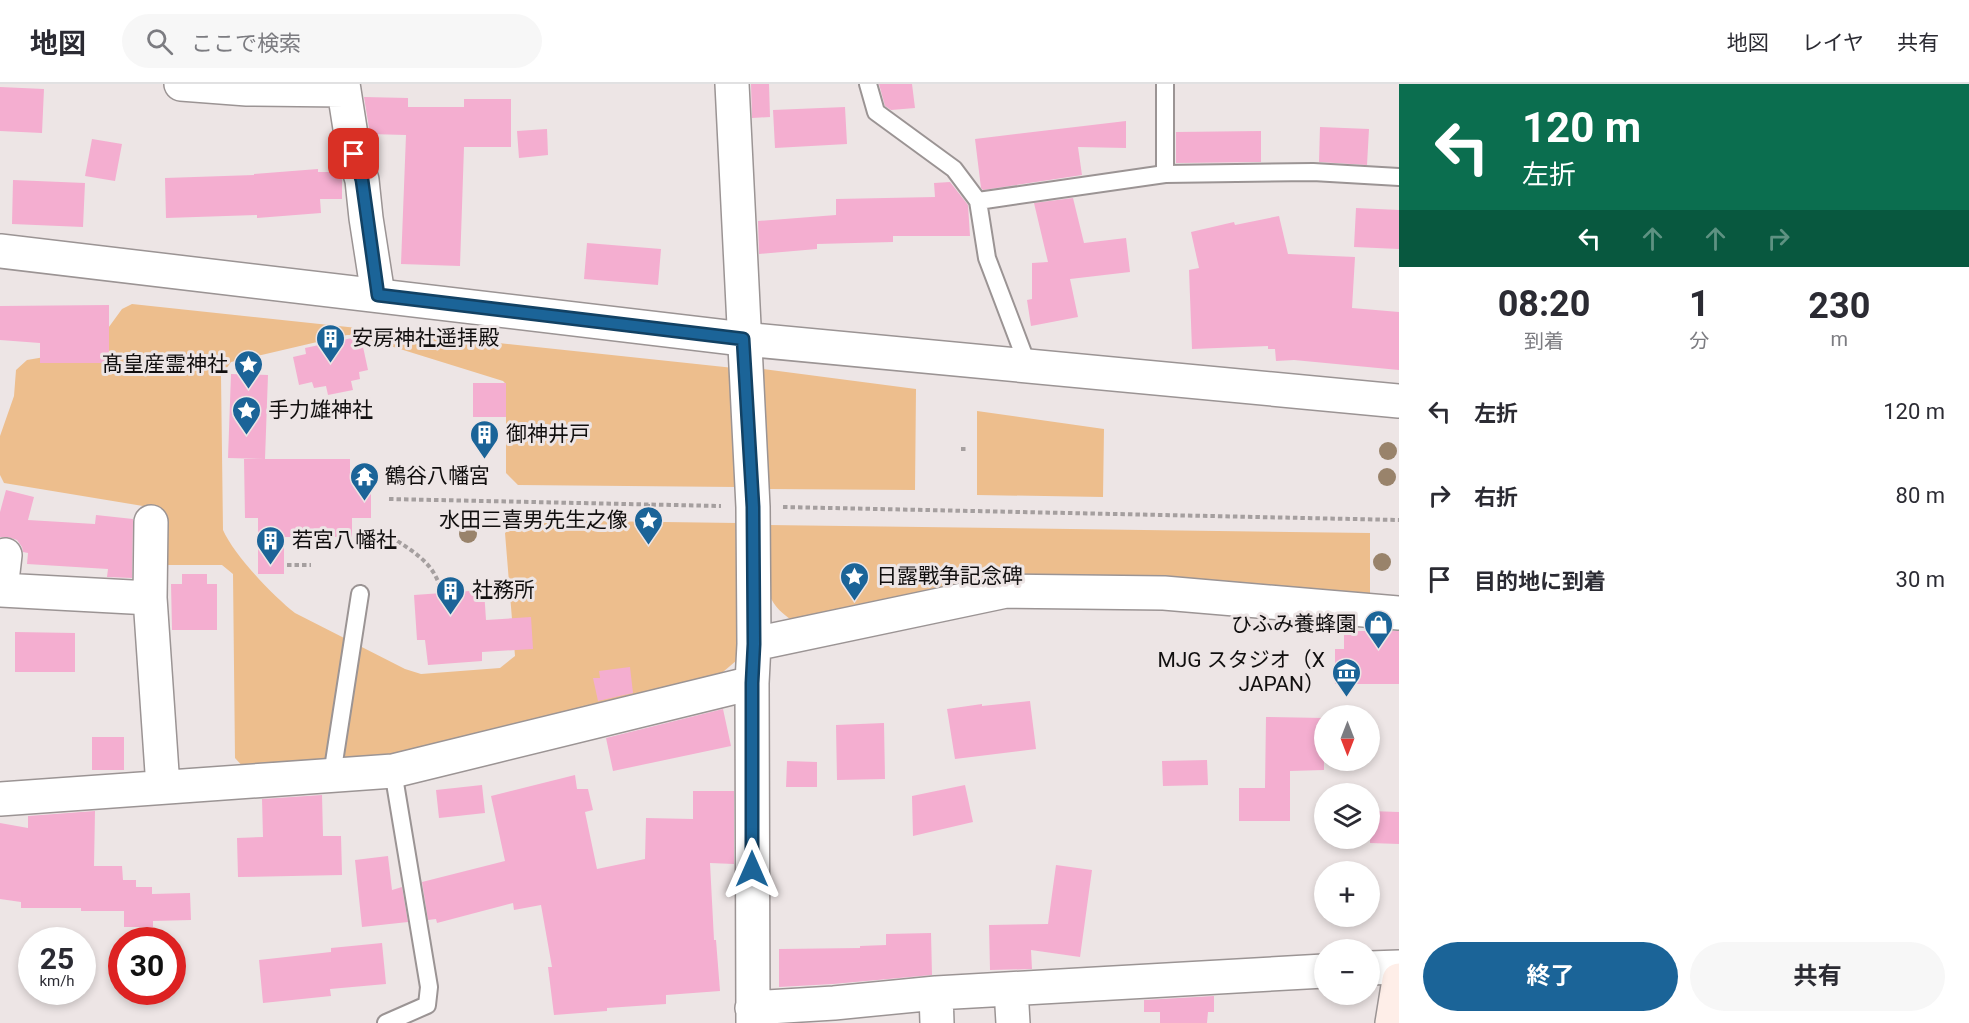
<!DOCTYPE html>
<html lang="ja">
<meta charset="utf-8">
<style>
body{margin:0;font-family:Roboto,"Noto Sans JP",sans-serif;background:#f7f7f7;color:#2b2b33;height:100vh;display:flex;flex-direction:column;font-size:22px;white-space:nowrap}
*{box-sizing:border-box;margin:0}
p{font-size:20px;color:#7c7c81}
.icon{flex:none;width:33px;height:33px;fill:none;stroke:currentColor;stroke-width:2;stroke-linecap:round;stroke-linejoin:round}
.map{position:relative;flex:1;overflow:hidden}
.details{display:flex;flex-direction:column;background:#fff;width:570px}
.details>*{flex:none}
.hud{background:#0b6e4f;color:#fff;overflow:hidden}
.needle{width:39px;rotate:180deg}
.fabs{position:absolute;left:1314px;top:621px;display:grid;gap:12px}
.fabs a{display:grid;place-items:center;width:66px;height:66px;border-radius:50%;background:#fff;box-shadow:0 3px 9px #0003;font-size:30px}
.speed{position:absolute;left:18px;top:843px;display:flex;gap:12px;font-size:30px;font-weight:700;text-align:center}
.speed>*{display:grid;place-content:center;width:78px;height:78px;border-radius:50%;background:#fff;box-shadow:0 3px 9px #0003;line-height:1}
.speed small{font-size:15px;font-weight:400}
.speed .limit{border:9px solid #d22;background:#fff;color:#111}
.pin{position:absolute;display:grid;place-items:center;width:51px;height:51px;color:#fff;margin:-26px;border-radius:12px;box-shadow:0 3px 9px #0006}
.me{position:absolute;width:66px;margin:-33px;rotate:0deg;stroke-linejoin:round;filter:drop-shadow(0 0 4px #0008)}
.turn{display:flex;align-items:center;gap:21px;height:126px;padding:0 24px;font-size:27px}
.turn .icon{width:78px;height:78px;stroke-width:2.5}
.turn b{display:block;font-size:42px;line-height:51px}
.lanes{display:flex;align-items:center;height:57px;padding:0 24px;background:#0003;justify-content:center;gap:30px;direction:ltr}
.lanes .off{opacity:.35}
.eta{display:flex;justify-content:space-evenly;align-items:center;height:102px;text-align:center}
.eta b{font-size:36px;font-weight:700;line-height:42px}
.cta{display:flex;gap:12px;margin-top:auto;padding:12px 24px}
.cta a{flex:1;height:69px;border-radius:36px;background:#1b6498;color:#fff;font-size:24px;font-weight:700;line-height:69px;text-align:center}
.cta a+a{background:#f7f7f7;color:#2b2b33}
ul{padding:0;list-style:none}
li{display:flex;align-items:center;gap:18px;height:84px;padding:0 24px}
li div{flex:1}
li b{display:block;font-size:22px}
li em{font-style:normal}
header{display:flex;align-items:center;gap:36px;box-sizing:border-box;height:84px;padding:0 30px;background:#fff;border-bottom:2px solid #e1e1e2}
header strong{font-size:28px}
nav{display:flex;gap:33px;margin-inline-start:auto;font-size:21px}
.search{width:420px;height:54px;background:#f7f7f7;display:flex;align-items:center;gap:15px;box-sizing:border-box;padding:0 21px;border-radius:33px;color:#7c7c81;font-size:22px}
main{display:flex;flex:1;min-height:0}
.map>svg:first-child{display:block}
.green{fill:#edbe8d}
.building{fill:#f4aed0}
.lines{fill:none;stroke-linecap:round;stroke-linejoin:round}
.service-casing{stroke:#9b9494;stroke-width:20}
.minor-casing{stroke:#9b9494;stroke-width:36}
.tertiary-casing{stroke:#9b9494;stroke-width:36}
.secondary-casing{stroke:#9b9494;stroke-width:36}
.path{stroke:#a59f9f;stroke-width:4;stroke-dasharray:4.5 3;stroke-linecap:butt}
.service{stroke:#fff;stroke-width:16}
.minor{stroke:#fff;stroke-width:33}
.tertiary{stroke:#fff;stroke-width:33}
.secondary{stroke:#feeee8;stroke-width:33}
.tree{fill:#99836b}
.route-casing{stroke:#124163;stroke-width:15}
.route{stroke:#1b6498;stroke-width:10}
.labels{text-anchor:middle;stroke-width:6;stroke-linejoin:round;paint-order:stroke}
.poi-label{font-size:21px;fill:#110f0f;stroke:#ede5e5;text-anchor:start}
</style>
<header>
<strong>地図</strong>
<div class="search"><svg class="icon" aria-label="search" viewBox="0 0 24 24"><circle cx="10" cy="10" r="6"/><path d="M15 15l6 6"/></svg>ここで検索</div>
<nav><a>地図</a><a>レイヤ</a><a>共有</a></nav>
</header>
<main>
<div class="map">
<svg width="1399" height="939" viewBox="0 0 1399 939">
<rect width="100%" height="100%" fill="#ede5e5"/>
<path class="green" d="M132,220L734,284L737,403L518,401L506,389V300L503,297L355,251H347L231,278L221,292L223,446C234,471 273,512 295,529L405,585L421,590L500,584L515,572L505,449L520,436L737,439L743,571L704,604L394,680L247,687L235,674L233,490L222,481H167L149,423L4,399L0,391V352L14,312L16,286L27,276L80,267L98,258L122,225Z
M763,285L916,305L915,406L768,405Z
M977,327L1104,345L1103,413L977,411Z
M768,441L1370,449V514L1167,494L794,538C783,530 774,523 769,510Z"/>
<path class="building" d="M751,0H769L770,33L752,34Z
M879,0H912L915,24L891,26L885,22Z
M0,3L44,5L42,49L0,47Z
M364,13L408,14V23H464V15H511V63H464L460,182L401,180L406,51L370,50Z
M845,23L847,60L775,64L773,26Z
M1126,37V64L1078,63L1082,91L983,106L981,104L975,55Z
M1320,43L1369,45L1367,81L1319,78Z
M547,45L548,71L519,74L517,47Z
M1261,47V78L1176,79V48Z
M92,55L122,60L115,97L85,92Z
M318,85V88H340L342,96V115H320L321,129L257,134V131L166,134L165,94L254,91V90Z
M13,96L85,99L83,143L12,140Z
M950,98L968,121L970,152H893V158L817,160V165L759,170L758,137L836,131V115L935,113L934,99Z
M1073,114L1084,159L1126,154L1130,188L1070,195L1078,233L1031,242L1027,216L1032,215V179L1048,178L1034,119Z
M1356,124L1399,126V165L1354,163Z
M1279,132L1288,170L1355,173L1352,224L1399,228V286L1294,276L1276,277L1275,265H1268V262L1192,265L1189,186L1199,184L1191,148L1234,138L1235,141Z
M587,159L661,165L658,201L584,195Z
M109,221V279H40V259L0,256V222Z
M352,254L353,260L362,258L368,286L359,288L360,295L351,297L353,306L328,311L326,302L314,304L312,298L299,301L293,273L306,270L305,264Z
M231,290L268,291L265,375L228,374Z
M473,299H506V333H473Z
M244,375H350V393H371V434H352V453H284V490H258V434H245Z
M6,406L34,413L28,436L95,440L96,431L133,435L132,494L107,493L108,485L27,480L28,469L23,468L22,463L17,456L8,453H0V428Z
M182,490H207V500H217V546H172L171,500H182Z
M484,506L486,536L531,533L533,565L482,568V577L428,581L425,556H417L414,511Z
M1344,547H1399V600H1335V565H1344Z
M15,548L75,549V588H15Z
M630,583L633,609L598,617L593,594H600L599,587Z
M1030,617L1036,665L955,675L947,625L982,620V622Z
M723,625L731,662L613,687L606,654Z
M1266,633L1324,634V686L1290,687V737H1239V704H1265Z
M884,639L885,695L837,696L836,641Z
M92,653H124V686H92Z
M1207,676L1208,701L1163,702L1162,677Z
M787,677L817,678V703H786Z
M575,691L577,705H588L593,726L585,728L597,785L645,775L646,734L693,735V707H734V780L710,779L714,856H716L720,907L666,911V920L607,924V927L554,931L548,883H552L541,821L514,826L513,819L437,839L436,835L428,836L422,798L505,777L491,712Z
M482,701L485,729L439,734L436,706Z
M965,701L973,738L913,752L912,712Z
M322,711L323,752H341L342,791L238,793L237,754L263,753L262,715Z
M95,727L94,782H122L123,796H136V803H152V810L190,809L191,836L153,837V843H124V827H81V824H21V818L0,815V739L28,744V732Z
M1370,727L1399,728V760L1370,759Z
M388,772L392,806L402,803L408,838L362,843L355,776Z
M1056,781L1092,786L1080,873L1031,866L1032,885L990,886L989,841L1048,840Z
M931,849L932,891L833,900L779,903V865L860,864V862L886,861V850Z
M382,859L386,900L330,905L331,912L263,919L259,876L331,868V864Z
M1214,912V928H1208L1207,939H1160V928H1144V916Z"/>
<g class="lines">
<defs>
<path id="service" d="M868,0L876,28L954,85L978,117L987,174L1028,282
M1165,0V90
M978,117L1165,90L1313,88L1399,93
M332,691L360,510
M386,939L427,921L429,903L393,687"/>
<path id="minor" d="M181,0L247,5L344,6
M343,0L354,70L362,96L366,134L378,211
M732,0L753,423L754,560L752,599L753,939
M151,438L150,514L163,703
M5,471L1,506L150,514
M754,560L1006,507L1164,509L1399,529
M0,715L393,687L752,599
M1370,884L1399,883
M1011,905L1013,939
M936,909L937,939
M752,924L834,919L936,909L1324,887"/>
<path id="tertiary" d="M0,167L743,255L1399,317"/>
<path id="secondary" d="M1392,939L1399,896"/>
</defs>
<use href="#service" class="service-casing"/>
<use href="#minor" class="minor-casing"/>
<use href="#tertiary" class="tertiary-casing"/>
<use href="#secondary" class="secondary-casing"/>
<path class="path" d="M961,365H967
M389,415L721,422
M648,420V457
M783,423L1399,436
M391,453C411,466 431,477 439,500
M287,481H311"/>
<use href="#service" class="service"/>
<use href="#minor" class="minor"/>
<use href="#tertiary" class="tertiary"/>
<use href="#secondary" class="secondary"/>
</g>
<g class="tree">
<circle cx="1388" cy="367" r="9"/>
<circle cx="1387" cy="393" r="9"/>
<circle cx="468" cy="450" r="9"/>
<circle cx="1382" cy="478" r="9"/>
</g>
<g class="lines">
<defs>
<path id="route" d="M354,70L362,96L378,211L743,255L753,423L754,560L752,599V785"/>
</defs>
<use href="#route" class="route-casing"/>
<use href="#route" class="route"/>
</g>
<defs>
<symbol id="building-pin" viewBox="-11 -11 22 30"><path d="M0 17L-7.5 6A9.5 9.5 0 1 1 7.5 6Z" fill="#1b6498" stroke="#ede5e5"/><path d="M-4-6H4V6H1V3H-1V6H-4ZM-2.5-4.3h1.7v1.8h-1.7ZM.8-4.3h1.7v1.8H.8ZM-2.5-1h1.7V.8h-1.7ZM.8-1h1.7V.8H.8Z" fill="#fff"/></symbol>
<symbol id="sight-pin" viewBox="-11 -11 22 30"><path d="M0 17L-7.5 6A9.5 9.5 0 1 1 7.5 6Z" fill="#1b6498" stroke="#ede5e5"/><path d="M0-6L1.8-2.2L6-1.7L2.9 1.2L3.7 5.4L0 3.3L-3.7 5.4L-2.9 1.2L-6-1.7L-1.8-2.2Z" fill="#fff"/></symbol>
<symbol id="temple-pin" viewBox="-11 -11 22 30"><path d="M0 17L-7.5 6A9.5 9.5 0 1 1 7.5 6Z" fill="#1b6498" stroke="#ede5e5"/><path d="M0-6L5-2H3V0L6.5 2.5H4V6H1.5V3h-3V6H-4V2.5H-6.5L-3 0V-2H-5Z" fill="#fff"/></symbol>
<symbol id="shop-pin" viewBox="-11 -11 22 30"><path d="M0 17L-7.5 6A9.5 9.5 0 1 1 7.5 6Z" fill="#1b6498" stroke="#ede5e5"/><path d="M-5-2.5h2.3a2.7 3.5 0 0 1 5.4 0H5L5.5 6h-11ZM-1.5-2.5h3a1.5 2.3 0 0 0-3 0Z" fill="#fff"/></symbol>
<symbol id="museum-pin" viewBox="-11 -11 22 30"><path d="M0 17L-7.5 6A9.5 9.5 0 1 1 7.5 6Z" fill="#1b6498" stroke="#ede5e5"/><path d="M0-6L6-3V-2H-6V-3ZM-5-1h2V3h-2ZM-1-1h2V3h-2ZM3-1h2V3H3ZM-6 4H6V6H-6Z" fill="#fff"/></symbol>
</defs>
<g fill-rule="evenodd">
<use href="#building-pin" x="314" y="238" width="33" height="45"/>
<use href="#sight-pin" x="232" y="264" width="33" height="45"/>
<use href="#sight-pin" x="230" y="310" width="33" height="45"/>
<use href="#building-pin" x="468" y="334" width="33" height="45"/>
<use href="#temple-pin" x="348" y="376" width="33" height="45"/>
<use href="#sight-pin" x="632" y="420" width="33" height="45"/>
<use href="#building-pin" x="254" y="440" width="33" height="45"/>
<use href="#sight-pin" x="838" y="476" width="33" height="45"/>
<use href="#building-pin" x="434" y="490" width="33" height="45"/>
<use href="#shop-pin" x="1362" y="524" width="33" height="45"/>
<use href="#museum-pin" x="1330" y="572" width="33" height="45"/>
</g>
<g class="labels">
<g class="poi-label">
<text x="352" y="261">安房神社遥拝殿</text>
<text x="228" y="287" text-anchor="end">髙皇産霊神社</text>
<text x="268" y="333">手力雄神社</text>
<text x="506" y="357">御神井戸</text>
<text x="385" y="399">鶴谷八幡宮</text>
<text x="628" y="443" text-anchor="end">水田三喜男先生之像</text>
<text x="292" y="463">若宮八幡社</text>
<text x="876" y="499">日露戰争記念碑</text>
<text x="472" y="513">社務所</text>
<text x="1357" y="547" text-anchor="end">ひふみ養蜂園</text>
<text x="1325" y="583" text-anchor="end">MJG スタジオ（X<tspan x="1325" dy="24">JAPAN）</tspan></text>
</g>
</g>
</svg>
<div class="fabs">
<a><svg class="needle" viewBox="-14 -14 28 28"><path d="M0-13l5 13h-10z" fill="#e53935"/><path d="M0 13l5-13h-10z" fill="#7c7c81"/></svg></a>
<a><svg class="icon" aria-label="layers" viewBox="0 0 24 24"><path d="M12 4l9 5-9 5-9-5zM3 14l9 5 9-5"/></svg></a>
<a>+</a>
<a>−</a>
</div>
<div class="speed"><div>25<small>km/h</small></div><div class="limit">30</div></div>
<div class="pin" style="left:354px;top:70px;background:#d93025"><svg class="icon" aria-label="arrive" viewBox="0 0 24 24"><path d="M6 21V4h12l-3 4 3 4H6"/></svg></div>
<svg class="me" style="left:752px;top:785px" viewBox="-20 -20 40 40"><path d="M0-17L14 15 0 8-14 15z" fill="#1b6498" stroke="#fff" stroke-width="4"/></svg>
</div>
<section class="details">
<div class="hud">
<div class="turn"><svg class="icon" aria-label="left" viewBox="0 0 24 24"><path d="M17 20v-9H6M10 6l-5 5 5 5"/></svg><div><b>120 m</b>左折</div></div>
<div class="lanes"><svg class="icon" aria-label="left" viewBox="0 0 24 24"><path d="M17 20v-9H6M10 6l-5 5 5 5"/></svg><svg class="icon off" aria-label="ahead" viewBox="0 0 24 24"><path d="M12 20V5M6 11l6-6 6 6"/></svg><svg class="icon off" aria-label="ahead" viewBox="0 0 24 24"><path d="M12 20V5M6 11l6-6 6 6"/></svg><svg class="icon off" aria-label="right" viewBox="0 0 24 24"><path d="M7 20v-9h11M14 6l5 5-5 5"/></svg></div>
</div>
<div class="eta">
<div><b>08:20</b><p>到着</p></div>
<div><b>1</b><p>分</p></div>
<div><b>230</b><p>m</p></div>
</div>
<ul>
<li><svg class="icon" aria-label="left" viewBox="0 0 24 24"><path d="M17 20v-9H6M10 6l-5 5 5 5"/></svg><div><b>左折</b></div><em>120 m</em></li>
<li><svg class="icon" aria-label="right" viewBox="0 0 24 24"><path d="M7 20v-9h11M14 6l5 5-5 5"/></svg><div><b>右折</b></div><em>80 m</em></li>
<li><svg class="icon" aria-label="arrive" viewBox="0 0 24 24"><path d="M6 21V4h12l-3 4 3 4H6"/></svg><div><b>目的地に到着</b></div><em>30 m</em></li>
</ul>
<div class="cta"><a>終了</a><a>共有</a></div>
</section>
</main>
